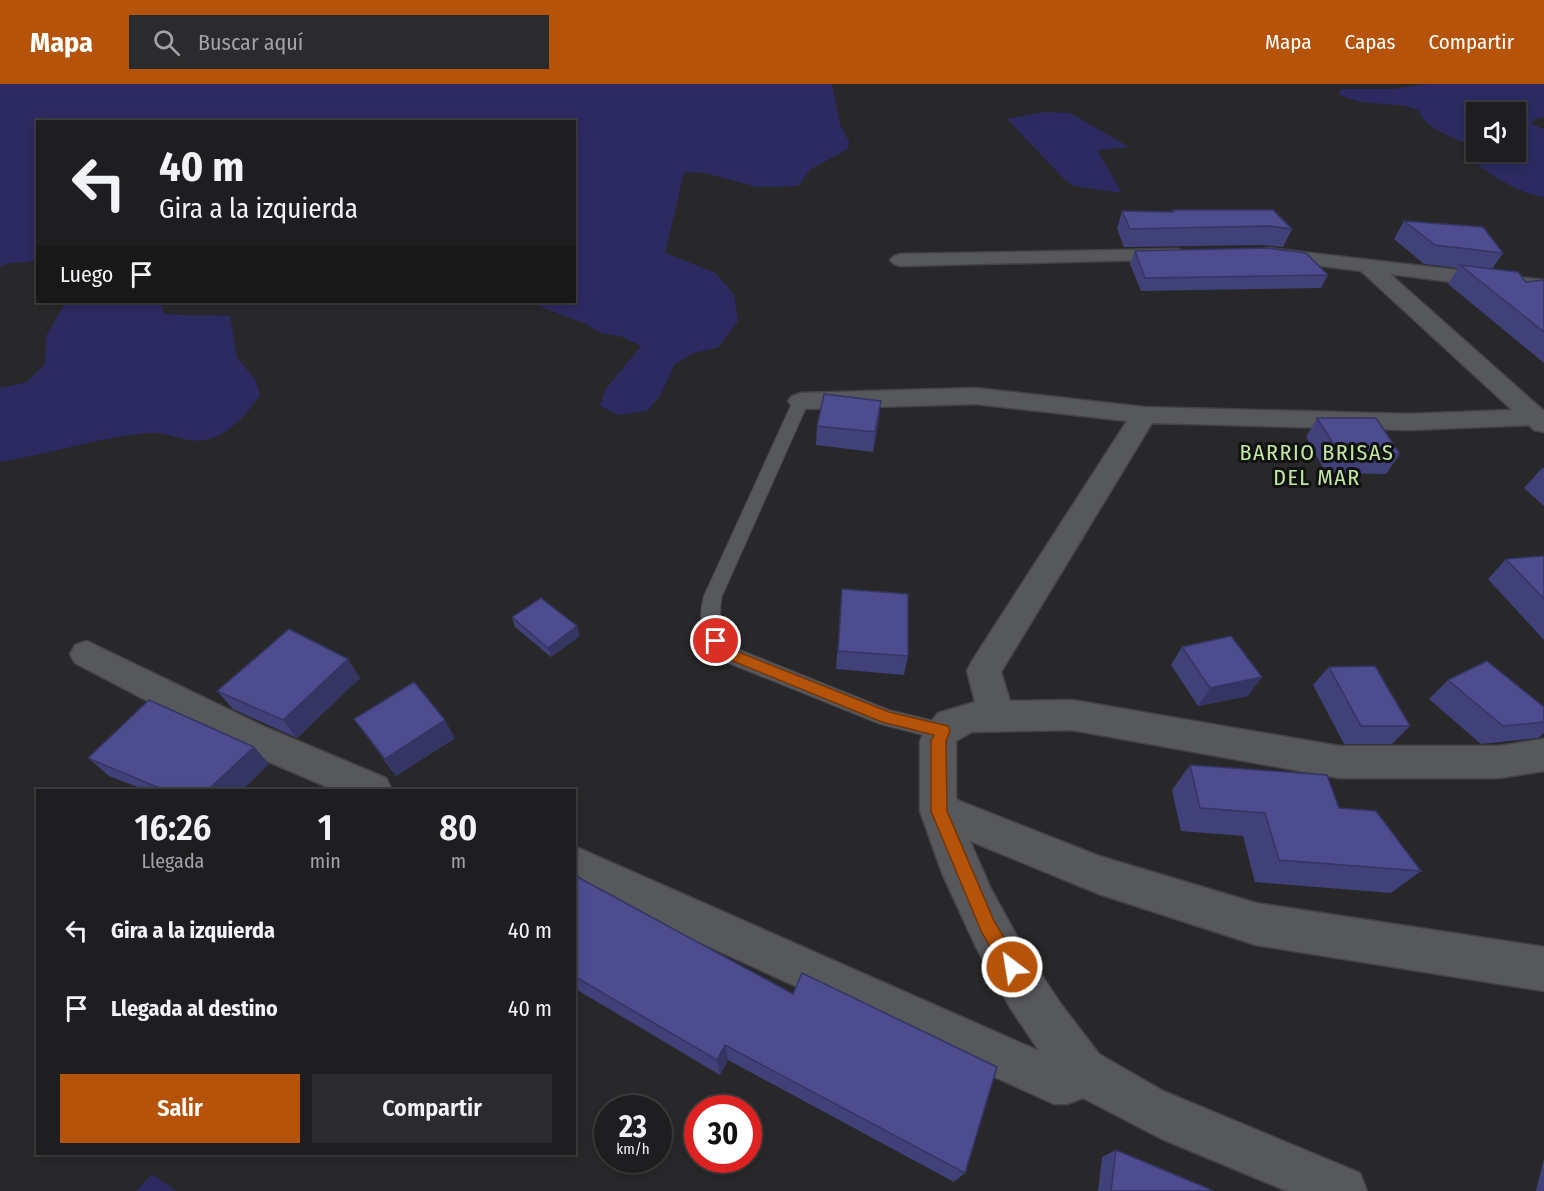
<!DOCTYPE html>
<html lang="es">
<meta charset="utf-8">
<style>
body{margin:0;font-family:"Fira Sans Condensed",sans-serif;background:#2b2b2d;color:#f1f3f6;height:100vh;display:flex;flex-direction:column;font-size:22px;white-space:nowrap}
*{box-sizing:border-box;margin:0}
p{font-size:20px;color:#a1a2a5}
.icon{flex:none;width:33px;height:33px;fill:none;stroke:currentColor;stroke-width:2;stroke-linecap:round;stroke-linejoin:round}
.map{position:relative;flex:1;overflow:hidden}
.panel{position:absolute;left:36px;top:705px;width:540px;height:366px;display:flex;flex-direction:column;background:#1e1e20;border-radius:0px;box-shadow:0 3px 9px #0003,0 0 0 2px #3c3c3e}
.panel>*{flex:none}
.banner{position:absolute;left:36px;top:36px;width:540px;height:183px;border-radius:0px;box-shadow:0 3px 9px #0003,0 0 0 2px #3c3c3e;background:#1e1e20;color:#f1f3f6;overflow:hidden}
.controls{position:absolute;left:1466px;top:18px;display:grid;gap:12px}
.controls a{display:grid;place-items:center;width:60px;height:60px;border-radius:0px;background:#1e1e20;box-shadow:0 3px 9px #0003,0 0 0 2px #3c3c3e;font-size:30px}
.speed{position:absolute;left:594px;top:1011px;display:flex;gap:12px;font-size:30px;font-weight:700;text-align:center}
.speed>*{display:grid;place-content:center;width:78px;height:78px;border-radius:50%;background:#1e1e20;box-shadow:0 3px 9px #0003,0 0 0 2px #3c3c3e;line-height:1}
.speed small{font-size:15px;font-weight:400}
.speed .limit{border:9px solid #d22;background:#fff;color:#111}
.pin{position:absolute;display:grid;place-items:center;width:51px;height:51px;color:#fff;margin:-26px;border:3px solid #fff;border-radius:50%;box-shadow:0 2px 6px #0007}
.me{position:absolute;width:66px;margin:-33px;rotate:329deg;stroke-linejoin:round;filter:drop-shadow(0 0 4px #0008)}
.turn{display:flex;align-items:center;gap:21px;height:126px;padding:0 24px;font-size:27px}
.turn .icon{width:78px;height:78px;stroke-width:2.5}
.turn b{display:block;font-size:42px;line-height:51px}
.then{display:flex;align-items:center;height:57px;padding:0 24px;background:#0003;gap:12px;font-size:22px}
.eta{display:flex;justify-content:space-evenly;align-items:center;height:102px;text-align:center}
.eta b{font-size:36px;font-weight:600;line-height:42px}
.cta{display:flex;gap:12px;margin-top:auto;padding:12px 24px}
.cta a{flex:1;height:69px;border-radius:0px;background:#b45309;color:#fff;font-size:24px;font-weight:600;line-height:69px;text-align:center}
.cta a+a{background:#2b2b2d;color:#f1f3f6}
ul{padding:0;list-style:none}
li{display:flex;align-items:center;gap:18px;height:78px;padding:0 24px}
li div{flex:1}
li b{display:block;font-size:22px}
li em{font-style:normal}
header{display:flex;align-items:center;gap:36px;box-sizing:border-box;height:84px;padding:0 30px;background:#b45309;color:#fff}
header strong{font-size:28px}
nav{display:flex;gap:33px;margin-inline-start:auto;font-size:21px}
.search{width:420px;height:54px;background:#2b2b2d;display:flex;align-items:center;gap:15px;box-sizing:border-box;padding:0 21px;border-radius:0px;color:#a1a2a5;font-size:22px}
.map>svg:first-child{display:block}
.green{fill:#2c2a61;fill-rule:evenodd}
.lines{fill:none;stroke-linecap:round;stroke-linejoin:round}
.lane-casing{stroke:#444447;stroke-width:2}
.street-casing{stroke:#444447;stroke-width:3}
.lane{fill:#57585c;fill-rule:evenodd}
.street{fill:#57585c;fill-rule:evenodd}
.wall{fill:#41417a}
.shaded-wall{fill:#353563}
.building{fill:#4c4c8e;stroke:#353563;stroke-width:1.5}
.route{fill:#b45309;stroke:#753606;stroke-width:1.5}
.labels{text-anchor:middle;stroke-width:6;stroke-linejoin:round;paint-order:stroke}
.neighbourhood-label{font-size:22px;letter-spacing:1.5px;fill:#c1e7a1;stroke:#111112}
</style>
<header>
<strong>Mapa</strong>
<div class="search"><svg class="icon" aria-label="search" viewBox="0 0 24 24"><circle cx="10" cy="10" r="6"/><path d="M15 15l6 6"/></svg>Buscar aquí</div>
<nav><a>Mapa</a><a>Capas</a><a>Compartir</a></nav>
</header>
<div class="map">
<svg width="1544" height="1107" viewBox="0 0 1544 1107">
<rect width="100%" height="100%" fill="#28282b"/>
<path class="green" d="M0,0H832L840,41L849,57L848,65L811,85L798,102L757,103L705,89L684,88L665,169L716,189L734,211L738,237L719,263L694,269L675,280L660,312L647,327L619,331L600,322L605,306L641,262L623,253L600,249L586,240L528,218H574V38H38L37,177L9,179L0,183Z
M1426,0H1544V33L1534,35L1531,40L1544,45V113C1517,109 1493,92 1471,76L1470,62C1455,53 1422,44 1419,26C1393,16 1363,24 1339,10L1341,5H1393ZM1476,28H1515V68H1476Z
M1045,28L1070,29L1129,63L1097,66L1122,109L1073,102L1065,96L1007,35Z
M66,218H162L163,229C185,233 207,230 230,232L237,273L256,297L260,311C247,330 228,352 204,356C187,360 167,347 149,349C100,353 50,370 0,378V304L27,298L45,280L46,252Z
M152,1090L176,1107H136Z"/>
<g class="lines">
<defs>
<path id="lane" d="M801,312L809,317L722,512C718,531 720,546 730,562L889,626L951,641L954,647L951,653L943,656L880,640L716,574C704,553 697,536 704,512L793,317Z"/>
<path id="street" d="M1267,164L1544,196V210L1390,190L1544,327V348L1534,346L1529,341L1409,346L1152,339L1001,588L1010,617L1072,616L1339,662H1499L1544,655V687L1499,694H1339L1072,646L972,648L956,657V713L957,716L1099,772L1256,819L1544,863V907L1256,861L1099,810L970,757L991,805L1024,865L1061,920L1099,970L1163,1007L1360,1089L1367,1107H1287L1162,1055L1083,1014L1067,1020H1054L574,801V762L1039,967L1011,925L977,865L942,789L920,727V657L925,646L938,629L975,618L967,587L972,577L1127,337L975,320L801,325L792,322L788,317L792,312L801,309L975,304L1144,323L1409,330L1512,326L1361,187L1260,174L1256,170L1260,166Z
M1177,165L1184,167L1188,171L1184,175L901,182L894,180L890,176L894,172L901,170Z
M87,557L265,643L386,694L392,706H334L239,665L75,579L70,570L75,561Z"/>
</defs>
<use href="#lane" class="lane-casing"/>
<use href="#street" class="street-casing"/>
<use href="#lane" class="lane"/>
<use href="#street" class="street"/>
</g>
<path class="wall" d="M1173,126L1292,145L1283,163L1261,161L1124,163L1117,145L1122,127L1172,128Z
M1404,137L1503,169L1492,185L1526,198L1544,196V279L1448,200L1458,184L1424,180L1394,155Z
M1135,167L1328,191L1321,204L1141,207L1130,180Z
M1317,334L1400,370L1386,390L1326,389L1306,353Z
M879,336L873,368L816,361L817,342Z
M1542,384H1544V422L1524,404Z
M1544,472V556L1488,495L1506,475Z
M842,505L908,572L904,591L836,585Z
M512,533L580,552L551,573L515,543Z
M1182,563L1248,612L1198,622L1171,581Z
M1329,583L1410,642L1392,660H1344L1313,601Z
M360,594L297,654L233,625L217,607Z
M1448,596L1544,623V649L1538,654L1481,660L1429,615Z
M354,635L455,654L396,692Z
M254,663L269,680L242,706H145L109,692L88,674Z
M1190,681L1339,724L1421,787L1391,809L1255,798L1243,752L1181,747L1172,706Z
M574,791L965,1089L954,1098L728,976L720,991L574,904Z
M1116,1066L1214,1107H1098L1102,1073Z
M1544,1074V1107H1536Z"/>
<path class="shaded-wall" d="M881,317L879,336L873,368L875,348Z
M577,542L580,552L551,573L548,564Z
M348,575L360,594L297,654L283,636Z
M1262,593L1248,612L1198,622L1210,604Z
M445,636L455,654L396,692L385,675Z
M254,663L269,680L242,706H213L211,703Z
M725,961L728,976L720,991L717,976Z"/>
<path class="building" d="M1173,126H1273L1292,145L1269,142L1130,145L1122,127L1174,128Z
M1404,137L1483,143L1503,169L1435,161Z
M1267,164L1306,169L1328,191L1145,194L1135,167Z
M1460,181L1518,188L1526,198L1544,196V248Z
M824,310L881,317L875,348L817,342Z
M1317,334H1376L1400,370L1339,369Z
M1544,472V515L1506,475Z
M842,505L908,510V572L838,567Z
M541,514L577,542L548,564L512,533Z
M289,545L348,575L283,636L217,607Z
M1231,552L1262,593L1210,604L1182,563Z
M1487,577L1544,623V638L1503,642L1448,596Z
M1375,582L1410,642H1361L1329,583Z
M414,598L445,636L385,675L354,635Z
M149,616L254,663L211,703L213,706H164L157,703L88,674Z
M1190,681L1327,691L1339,724L1376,727L1421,787L1279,776L1265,729L1200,724Z
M574,791L793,910L802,889L997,983L965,1089L725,961L717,976L574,892Z
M1116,1066L1214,1107H1111Z"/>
<path class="route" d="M716,551L720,553L728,564L889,628L948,642L950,647L946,657L947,727L994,837L1018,877L1021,883L1018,889L1012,892L1006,889L982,849L931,727V657L934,651L882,638L718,571L709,557Z"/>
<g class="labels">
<g class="neighbourhood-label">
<text x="1317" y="376">BARRIO BRISAS<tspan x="1317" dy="25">DEL MAR</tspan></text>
</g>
</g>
</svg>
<div class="controls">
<a><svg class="icon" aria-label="sound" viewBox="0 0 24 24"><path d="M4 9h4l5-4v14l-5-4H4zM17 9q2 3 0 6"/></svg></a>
</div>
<div class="speed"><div>23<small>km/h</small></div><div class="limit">30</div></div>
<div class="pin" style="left:716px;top:557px;background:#d93025"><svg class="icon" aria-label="arrive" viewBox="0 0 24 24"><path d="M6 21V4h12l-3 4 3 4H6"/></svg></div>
<svg class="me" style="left:1012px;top:883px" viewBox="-20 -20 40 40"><circle r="17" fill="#b45309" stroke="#fff" stroke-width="3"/><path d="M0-11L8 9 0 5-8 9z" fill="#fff"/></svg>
<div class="banner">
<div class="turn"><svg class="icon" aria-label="left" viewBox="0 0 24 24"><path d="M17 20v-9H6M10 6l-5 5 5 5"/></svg><div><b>40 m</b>Gira a la izquierda</div></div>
<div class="then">Luego<svg class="icon" aria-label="arrive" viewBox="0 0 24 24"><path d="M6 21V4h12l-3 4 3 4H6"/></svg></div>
</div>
<section class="panel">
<div class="eta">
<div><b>16:26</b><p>Llegada</p></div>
<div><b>1</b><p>min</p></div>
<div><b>80</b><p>m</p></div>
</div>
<ul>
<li><svg class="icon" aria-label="left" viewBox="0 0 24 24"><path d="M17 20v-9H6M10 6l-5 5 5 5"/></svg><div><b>Gira a la izquierda</b></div><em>40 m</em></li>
<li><svg class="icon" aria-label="arrive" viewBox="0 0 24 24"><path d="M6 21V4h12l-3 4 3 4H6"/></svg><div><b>Llegada al destino</b></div><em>40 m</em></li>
</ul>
<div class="cta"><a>Salir</a><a>Compartir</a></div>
</section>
</div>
